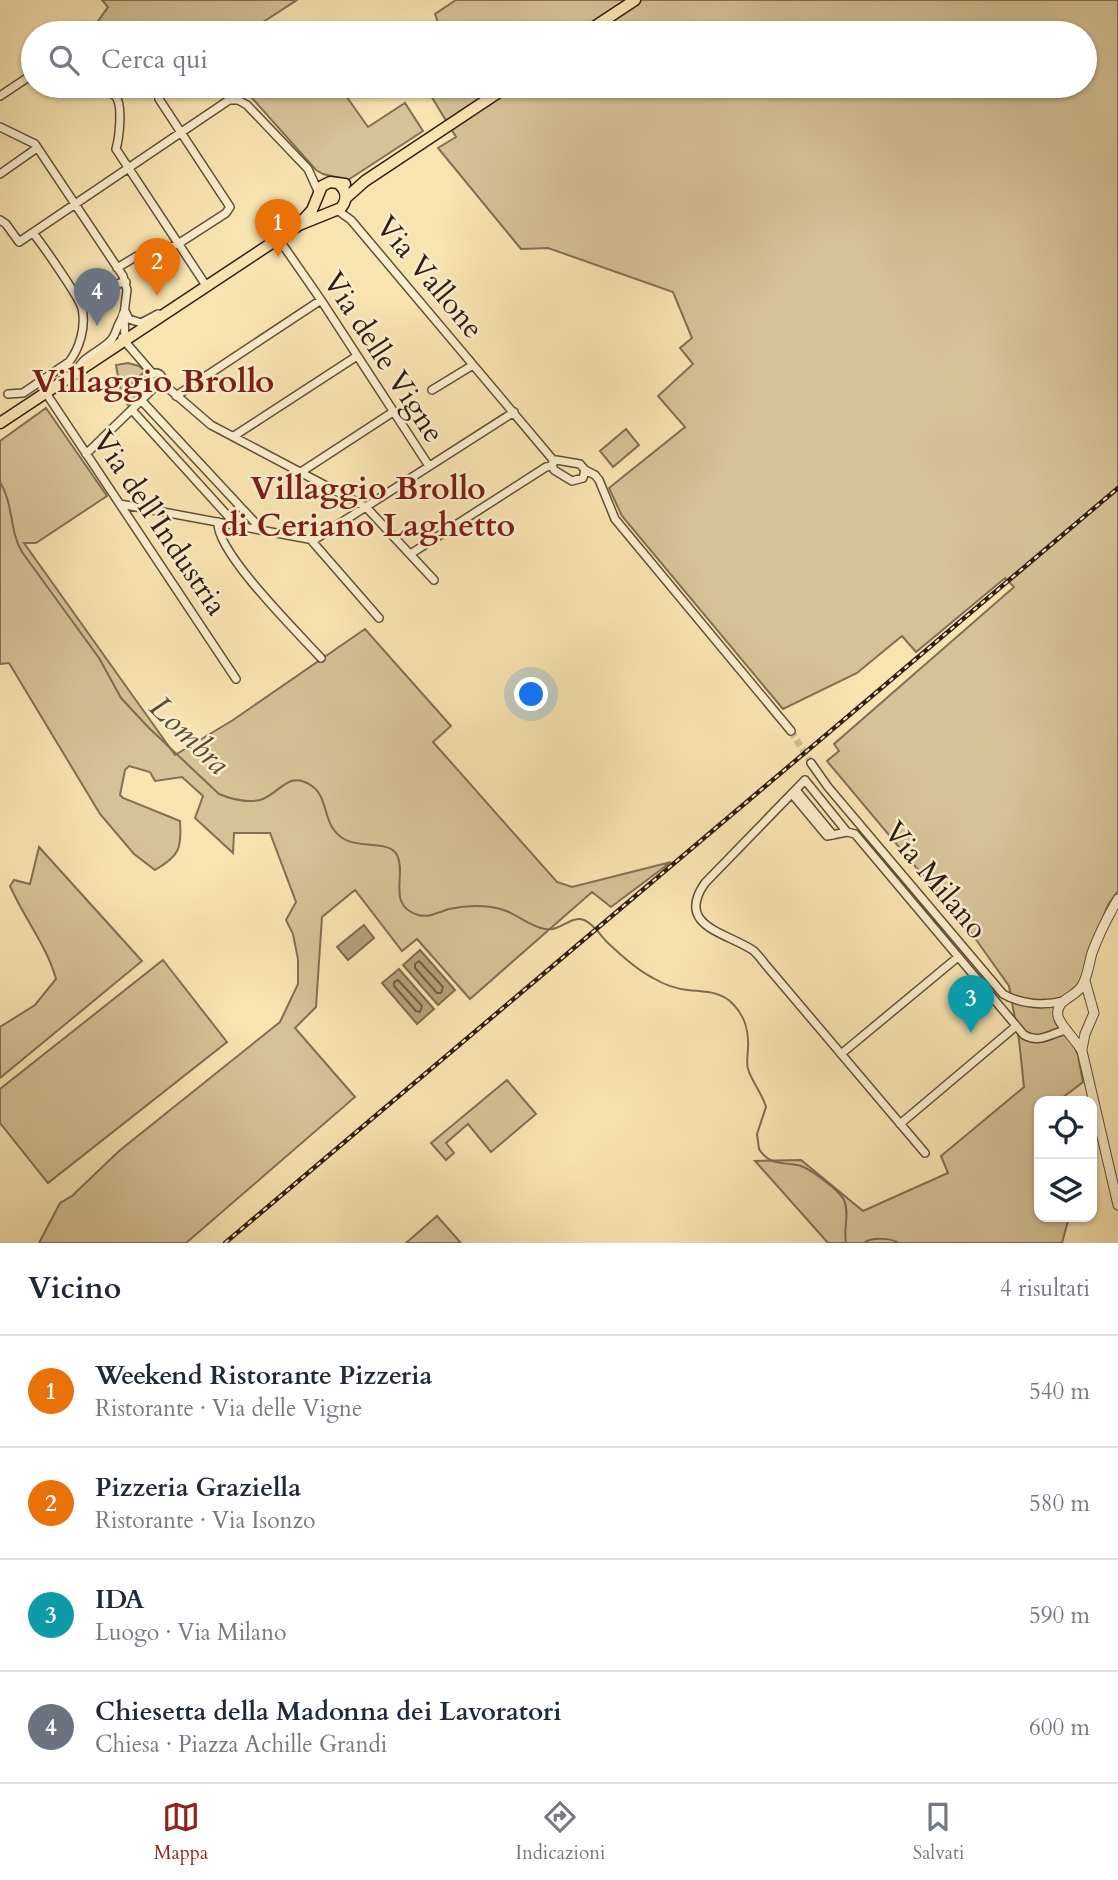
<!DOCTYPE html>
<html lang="it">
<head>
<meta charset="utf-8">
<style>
	body { margin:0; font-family:Cardo,serif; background:#f6f6f7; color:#1f2937 }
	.controls { position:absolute; right:21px; bottom:21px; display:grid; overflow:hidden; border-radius:14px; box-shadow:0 2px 5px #0004 }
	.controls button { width:63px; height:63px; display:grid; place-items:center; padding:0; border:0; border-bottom:2px solid #e0e1e3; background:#fff; color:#1f2937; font:35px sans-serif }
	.you { position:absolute; left:532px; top:695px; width:24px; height:24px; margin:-18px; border:5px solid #fff; border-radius:50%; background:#1a73e8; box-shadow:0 0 0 10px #1a73e833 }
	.badge { display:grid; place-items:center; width:46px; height:46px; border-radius:50%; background:#8f2418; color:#fff; font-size:23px; font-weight:700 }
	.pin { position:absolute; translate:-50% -58px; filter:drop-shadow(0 2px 4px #0008) }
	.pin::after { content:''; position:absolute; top:37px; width:24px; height:21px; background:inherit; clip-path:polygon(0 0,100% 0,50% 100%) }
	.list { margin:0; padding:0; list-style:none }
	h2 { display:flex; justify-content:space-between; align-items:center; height:91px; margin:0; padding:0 28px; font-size:30px }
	h2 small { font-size:23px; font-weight:400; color:#747a83 }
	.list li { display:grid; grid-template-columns:46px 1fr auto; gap:21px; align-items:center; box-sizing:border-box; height:112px; padding:0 28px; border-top:2px solid #e0e1e3 }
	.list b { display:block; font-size:26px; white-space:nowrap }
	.list p { margin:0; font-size:23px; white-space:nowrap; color:#747a83 }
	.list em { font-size:23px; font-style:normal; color:#747a83 }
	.icon { flex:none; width:38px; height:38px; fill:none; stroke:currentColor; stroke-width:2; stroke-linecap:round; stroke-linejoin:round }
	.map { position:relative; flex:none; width:1118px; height:1243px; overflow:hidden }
	.search { position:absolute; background:#fff; box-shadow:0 2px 5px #0004; left:21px; right:21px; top:21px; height:77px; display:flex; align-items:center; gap:18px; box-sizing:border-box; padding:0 24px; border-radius:38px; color:#747a83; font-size:26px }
	.sheet { height:539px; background:#fff }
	nav { display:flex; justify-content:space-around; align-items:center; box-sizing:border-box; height:98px; border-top:2px solid #e0e1e3; background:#fff; font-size:19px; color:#747a83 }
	nav a { display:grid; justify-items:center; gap:4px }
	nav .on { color:#8f2418 }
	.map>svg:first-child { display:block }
	.green { fill:#d5c296; stroke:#817053; stroke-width:2 }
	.water { fill:#b3a17a; stroke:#7d6d50; stroke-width:2 }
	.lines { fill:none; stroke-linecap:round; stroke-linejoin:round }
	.shore { stroke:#706045; stroke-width:2 }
	.stream { stroke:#7d6d50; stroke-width:2 }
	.minor-tunnel { stroke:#cfbc91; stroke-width:7; stroke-dasharray:7 3.5; stroke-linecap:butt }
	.minor-casing { stroke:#605038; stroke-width:10 }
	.tertiary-casing { stroke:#605038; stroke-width:11 }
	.primary-casing { stroke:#2d1e10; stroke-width:13 }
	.minor { stroke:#faedcc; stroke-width:7 }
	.tertiary { stroke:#faedcc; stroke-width:9 }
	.primary { stroke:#f8e4b1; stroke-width:10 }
	.rail-casing { stroke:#2d1e10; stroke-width:4.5 }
	.rail { stroke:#faedcc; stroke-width:2; stroke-dasharray:5; stroke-linecap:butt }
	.labels { text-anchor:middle; stroke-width:5; stroke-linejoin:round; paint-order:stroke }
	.street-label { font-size:30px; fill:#2d1e10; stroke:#faedcc }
	.neighbourhood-label { font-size:32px; font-weight:bold; fill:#7a1f14; stroke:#faedcc }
	.water-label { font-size:32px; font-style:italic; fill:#5c4c35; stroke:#faedcc }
	.quarter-label { font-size:33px; font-weight:bold; fill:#7a1f14; stroke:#faedcc }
</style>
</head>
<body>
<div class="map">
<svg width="1118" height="1243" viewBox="0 0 1118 1243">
	<rect width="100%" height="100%" fill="#f8e4b1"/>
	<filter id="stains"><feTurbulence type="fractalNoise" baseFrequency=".00286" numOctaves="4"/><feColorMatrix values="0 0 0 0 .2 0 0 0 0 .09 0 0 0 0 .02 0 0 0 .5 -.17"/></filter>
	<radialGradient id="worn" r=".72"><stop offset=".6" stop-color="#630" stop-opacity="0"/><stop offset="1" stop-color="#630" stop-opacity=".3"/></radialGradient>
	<!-- green -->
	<path class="green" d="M102,0H297L246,33H99L91,31L108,7Z
		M456,0H1118V891L1108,905L1091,947L1080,984L1057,1004L1078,1055L1083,1082L1058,1101H1039V1217H1069L1062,1243H828L755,1161L801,1160L863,1211L948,1173L941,1156L1024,1087L1019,1040L1009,986L972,934L827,761L839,751L834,744L1014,587L1005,578L916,652L902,636L857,673L783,709L622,516L609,488L685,427L658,396L693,364L680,348L692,338L673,292L548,248L521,249L438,148L456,137L425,86H1085V33H442L435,14Z
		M272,86H339L368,127L405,103L423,131L348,180L323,174L316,170L251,97L273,91Z
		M128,363L139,366L145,371L132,384L135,398L128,405L122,398L116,365Z
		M46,408L107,496L36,543H24L175,755L233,720L365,629L451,726L433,742L557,882L572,887L671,862L611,907L592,892L470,999L417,939L402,951L355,890L322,917L316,1007L295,1028L355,1097L186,1243H39L60,1203L72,1196L119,1151L280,1022L298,984V959L293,934L286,920L296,902L270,833H234L233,853L195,818L203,796L182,777L155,781L150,772L129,766L125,770L120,795L123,798L180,821C182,849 179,856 155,870L134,854L100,814L9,663L0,664V441Z
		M626,429L639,445L613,467L600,451Z
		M39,847L142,961L0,1078V1027L35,1005L56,979C47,946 24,918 10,886L14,880L30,884Z
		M163,960L227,1042L48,1183L0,1123V1089Z
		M507,1080L536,1114L491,1152L468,1124L446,1143L454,1153L446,1160L431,1143Z
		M437,1216L461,1243H406Z"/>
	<!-- water -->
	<path class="water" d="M364,925L374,938L348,960L337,947Z
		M420,950L455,990L438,1005L403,965Z
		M399,969L434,1009L417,1024L382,983Z"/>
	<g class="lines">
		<!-- shore -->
		<path class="shore" d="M419,961L443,987L441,993H437L415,968V964Z
			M398,980L422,1006L420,1012L416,1011L394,986V982Z"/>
		<!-- stream -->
		<path class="stream" d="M0,482C14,505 9,530 22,552L99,658L121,698L149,728L219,794C231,799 247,803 260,800C280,794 288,769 312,786C330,799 321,825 344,839C360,849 390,840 397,855C407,875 386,905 418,915C429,918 439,912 449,909C463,906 477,905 491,907C513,909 526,926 545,929C560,932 571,915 584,920C594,924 600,935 607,942C621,955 636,969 653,978C663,984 677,989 688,990C704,992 721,991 733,1004C744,1015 749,1031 748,1047C748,1055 746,1062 748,1069C752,1082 762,1093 766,1107L757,1134L759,1149C769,1165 780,1162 797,1165C807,1166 839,1190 844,1200C850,1213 843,1229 846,1243
			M864,1243C871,1237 891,1238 899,1243"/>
		<!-- minor-tunnel -->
		<path class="minor-tunnel" d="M791,731L811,763"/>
		<!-- minor casing -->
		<g class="minor-casing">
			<path id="minor" d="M83,86C92,88 110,90 116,97C123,106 119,139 116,149L207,287
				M0,96L33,74
				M0,127L35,144L123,276L127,290L124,314L125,340
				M0,174L37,148
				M337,210L351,220L554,461
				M0,220L6,224L19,242L229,100H238L247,105L308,169L318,191
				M278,238L321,300L429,466
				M117,268L137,256L141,262H145L166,248L178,244L226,213L230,207L159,99
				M82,308L120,283L126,282
				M125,311L129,319L141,323L158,314
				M122,338L153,374
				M76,373C81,357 98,353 109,342C117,336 116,325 123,317
				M150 379a6 6 0 1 1 12 0a6 6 0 1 1-12 0Z
				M161,382L211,425L366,507L434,580
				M432,390L473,365
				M46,393L236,679
				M8,394L23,393L69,362C80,348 86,326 82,308C79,297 42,244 33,233
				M176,396L321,300
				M141,400L262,530
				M141,400L140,389L150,378
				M132,410L237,526
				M234,436L357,356
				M86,454L158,384
				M556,460L580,464L585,470L583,478L572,481L554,470L552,464Z
				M585,470L595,475L599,480L615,519L791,731
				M301,472L393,412
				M120,504L314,540L514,412
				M218,522C215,551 299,634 321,658
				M311,540L379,618
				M412,553L546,467L552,466
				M811,763L828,787L1003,994C1020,1004 1043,1006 1063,1001
				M796,790L833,835
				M792,794L827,836L847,832L855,834L1024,1035C1041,1044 1050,1033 1067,1030
				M847,832L805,780L705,883C674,927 729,933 754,951C758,955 762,960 765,964L925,1153
				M841,1054L958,957
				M900,1124L1015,1027"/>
		</g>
		<!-- tertiary casing -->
		<g class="tertiary-casing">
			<path id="tertiary" d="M123,317L124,314
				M1118,899C1108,916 1099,934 1092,953C1089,963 1088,975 1083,984C1077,998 1055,998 1058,1016C1059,1024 1076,1040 1082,1051L1118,1205
				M1082,1049L1085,1034L1094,1013L1085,981"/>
		</g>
		<!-- primary casing -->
		<g class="primary-casing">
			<path id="primary" d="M585,33L635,0
				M346,198L365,181L508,86
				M303,220L312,210L322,186L330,182L345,184
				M0,423L299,225L341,208C348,199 347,191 339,184"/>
		</g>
		<!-- minor -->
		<use href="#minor" class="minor"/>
		<!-- tertiary -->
		<use href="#tertiary" class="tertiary"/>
		<!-- primary -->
		<use href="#primary" class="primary"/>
		<!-- rail casing -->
		<g class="rail-casing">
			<path id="rail" d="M225,1243L1118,488"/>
		</g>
		<!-- rail -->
		<use href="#rail" class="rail"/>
	</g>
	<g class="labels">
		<!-- street labels -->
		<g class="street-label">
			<text transform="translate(430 277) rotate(50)" y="10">Via Vallone</text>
			<text transform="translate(384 357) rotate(57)" y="10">Via delle Vigne</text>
			<text transform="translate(160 523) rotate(56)" y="10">Via dell'Industria</text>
			<text transform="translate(936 880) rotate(50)" y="10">Via Milano</text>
		</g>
		<!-- neighbourhood labels -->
		<g class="neighbourhood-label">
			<text x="368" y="499">Villaggio Brollo<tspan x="368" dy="37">di Ceriano Laghetto</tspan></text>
		</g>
		<!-- water labels -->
		<g class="water-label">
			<text transform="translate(190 735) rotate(44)" y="11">Lombra</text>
		</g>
		<!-- quarter labels -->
		<g class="quarter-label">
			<text x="153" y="392">Villaggio Brollo</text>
		</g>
	</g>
	<rect width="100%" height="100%" filter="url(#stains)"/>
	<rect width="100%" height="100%" fill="url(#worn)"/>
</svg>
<div class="controls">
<button><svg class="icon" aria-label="locate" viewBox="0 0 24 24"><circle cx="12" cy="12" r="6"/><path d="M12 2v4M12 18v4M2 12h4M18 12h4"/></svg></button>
<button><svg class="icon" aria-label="layers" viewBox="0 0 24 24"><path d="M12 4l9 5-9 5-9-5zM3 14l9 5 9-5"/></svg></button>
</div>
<div class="you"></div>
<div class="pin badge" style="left:278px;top:257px;background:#e8710a">1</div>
<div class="pin badge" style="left:157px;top:296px;background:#e8710a">2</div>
<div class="pin badge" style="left:971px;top:1033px;background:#0f9aa8">3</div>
<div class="pin badge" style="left:97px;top:326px;background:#6b7280">4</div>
<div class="search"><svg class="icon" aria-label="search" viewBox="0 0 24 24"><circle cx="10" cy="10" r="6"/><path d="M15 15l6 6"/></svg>Cerca qui</div>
</div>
<section class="sheet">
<h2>Vicino<small>4 risultati</small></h2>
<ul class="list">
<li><span class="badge" style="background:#e8710a">1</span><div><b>Weekend Ristorante Pizzeria</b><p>Ristorante · Via delle Vigne</p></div><em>540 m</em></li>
<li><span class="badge" style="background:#e8710a">2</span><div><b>Pizzeria Graziella</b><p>Ristorante · Via Isonzo</p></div><em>580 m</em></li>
<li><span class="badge" style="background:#0f9aa8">3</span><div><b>IDA</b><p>Luogo · Via Milano</p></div><em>590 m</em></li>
<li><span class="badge" style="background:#6b7280">4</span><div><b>Chiesetta della Madonna dei Lavoratori</b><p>Chiesa · Piazza Achille Grandi</p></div><em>600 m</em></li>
</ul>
</section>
<nav>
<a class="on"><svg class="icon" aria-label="map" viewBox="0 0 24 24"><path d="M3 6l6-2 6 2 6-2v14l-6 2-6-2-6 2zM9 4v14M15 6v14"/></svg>Mappa</a>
<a><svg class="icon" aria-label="directions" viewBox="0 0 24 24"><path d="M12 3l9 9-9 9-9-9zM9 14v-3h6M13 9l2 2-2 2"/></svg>Indicazioni</a>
<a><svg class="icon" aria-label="saved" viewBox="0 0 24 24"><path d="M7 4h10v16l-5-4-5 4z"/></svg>Salvati</a>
</nav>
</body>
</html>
